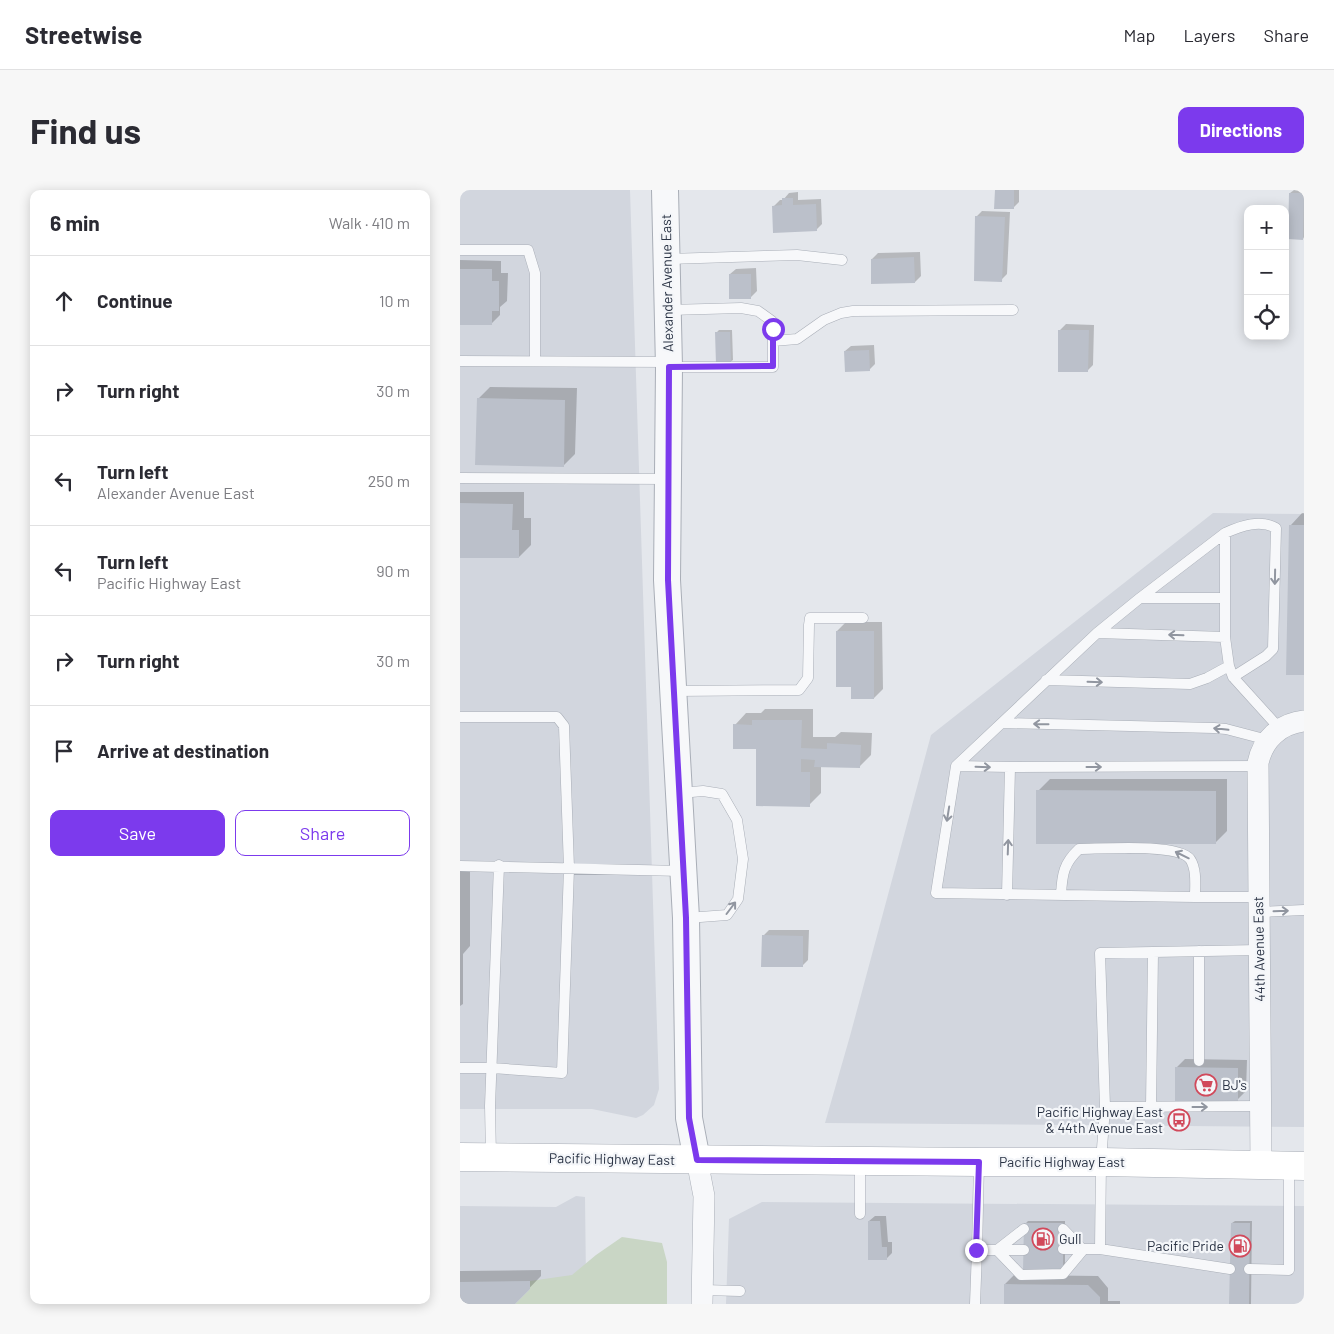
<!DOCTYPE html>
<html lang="en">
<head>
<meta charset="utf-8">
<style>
	body { margin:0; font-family:Barlow,sans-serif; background:#f7f7f7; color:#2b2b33 }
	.controls { position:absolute; right:15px; top:15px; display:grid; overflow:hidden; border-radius:10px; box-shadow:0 2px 12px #0003 }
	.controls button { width:45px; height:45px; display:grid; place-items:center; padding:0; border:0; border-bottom:1px solid #e1e1e2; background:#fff; color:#2b2b33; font:25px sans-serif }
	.stop { position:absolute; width:15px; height:15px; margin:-11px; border:4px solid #7c3aed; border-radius:50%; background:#fff }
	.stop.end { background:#7c3aed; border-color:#fff; box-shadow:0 1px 5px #0008 }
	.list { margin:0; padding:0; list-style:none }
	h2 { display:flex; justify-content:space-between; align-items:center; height:65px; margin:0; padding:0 20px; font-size:21px }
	h2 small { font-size:16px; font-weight:400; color:#7c7c81 }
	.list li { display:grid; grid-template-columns:32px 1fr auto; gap:15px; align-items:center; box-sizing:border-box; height:90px; padding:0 20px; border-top:1px solid #e1e1e2 }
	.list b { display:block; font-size:19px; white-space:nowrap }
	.list p { margin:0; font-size:16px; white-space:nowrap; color:#7c7c81 }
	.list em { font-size:16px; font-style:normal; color:#7c7c81 }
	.actions { display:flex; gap:10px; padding:15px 20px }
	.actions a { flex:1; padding:11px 0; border:1px solid #7c3aed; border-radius:10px; text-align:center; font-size:18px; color:#7c3aed }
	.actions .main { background:#7c3aed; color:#fff }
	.icon { flex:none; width:28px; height:28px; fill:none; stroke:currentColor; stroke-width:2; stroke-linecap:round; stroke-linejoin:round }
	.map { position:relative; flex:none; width:844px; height:1114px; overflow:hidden; border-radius:10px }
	header { display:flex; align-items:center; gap:30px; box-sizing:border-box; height:70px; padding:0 25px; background:#fff; border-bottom:1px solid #e1e1e2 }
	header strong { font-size:24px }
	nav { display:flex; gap:28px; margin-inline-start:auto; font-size:18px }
	.intro { display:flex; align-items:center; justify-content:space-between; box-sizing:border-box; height:120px; padding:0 30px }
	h1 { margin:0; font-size:35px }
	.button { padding:12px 22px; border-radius:10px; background:#7c3aed; color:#fff; font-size:18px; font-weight:700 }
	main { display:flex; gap:30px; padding:0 30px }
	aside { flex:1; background:#fff; border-radius:10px; box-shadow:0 2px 12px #0003 }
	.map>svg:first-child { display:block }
	.built { fill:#d2d6de }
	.green { fill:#c9d6c5 }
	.shadow { fill:#0003 }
	.building { fill:#bbc0ca }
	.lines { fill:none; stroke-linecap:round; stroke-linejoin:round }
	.service-casing { stroke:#a9aeb7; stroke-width:11 }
	.minor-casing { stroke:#a9aeb7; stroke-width:22 }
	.tertiary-casing { stroke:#a9aeb7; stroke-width:28 }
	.secondary-casing { stroke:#a9aeb7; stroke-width:29 }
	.service { stroke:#f7f8fa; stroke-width:10 }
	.minor { stroke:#f7f8fa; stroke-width:21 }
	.tertiary { stroke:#f7f8fa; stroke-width:26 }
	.secondary { stroke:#fff; stroke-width:28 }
	.oneway { stroke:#9196a0 }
	.route { stroke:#7c3aed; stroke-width:6 }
	.labels { text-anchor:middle; stroke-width:4.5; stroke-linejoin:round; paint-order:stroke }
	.street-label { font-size:14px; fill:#2b3445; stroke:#f4f6f9 }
	.poi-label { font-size:14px; fill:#2b3445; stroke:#f4f6f9; text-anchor:start }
</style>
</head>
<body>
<header>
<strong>Streetwise</strong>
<nav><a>Map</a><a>Layers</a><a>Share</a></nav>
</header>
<div class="intro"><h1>Find us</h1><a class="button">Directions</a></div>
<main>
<aside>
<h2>6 min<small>Walk · 410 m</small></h2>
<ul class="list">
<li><svg class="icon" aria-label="ahead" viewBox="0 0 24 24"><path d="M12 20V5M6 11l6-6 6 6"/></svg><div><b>Continue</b></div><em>10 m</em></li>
<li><svg class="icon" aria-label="right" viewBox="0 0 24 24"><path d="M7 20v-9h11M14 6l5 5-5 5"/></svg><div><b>Turn right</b></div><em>30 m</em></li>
<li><svg class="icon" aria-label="left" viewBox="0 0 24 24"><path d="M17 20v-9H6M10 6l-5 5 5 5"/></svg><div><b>Turn left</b><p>Alexander Avenue East</p></div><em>250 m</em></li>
<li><svg class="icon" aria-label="left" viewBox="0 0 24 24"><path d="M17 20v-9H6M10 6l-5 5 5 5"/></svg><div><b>Turn left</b><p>Pacific Highway East</p></div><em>90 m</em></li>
<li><svg class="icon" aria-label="right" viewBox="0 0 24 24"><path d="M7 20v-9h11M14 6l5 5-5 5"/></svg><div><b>Turn right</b></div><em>30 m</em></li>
<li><svg class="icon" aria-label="arrive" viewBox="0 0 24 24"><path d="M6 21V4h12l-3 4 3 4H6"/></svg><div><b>Arrive at destination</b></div></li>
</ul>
<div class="actions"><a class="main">Save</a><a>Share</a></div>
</aside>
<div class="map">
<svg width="844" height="1114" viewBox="0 0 844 1114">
	<rect width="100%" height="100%" fill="#e4e7ec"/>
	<!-- built -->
	<path class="built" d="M0,0H170L199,899L194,915L183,925L176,928L132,919H0Z
		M753,323L844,324V937L365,933L390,846L471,545Z
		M116,1006L125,1007L126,1091L70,1092V1099L55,1114H0V1016L96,1017Z
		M302,1012L844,1016V1114H266L269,1029Z"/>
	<!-- green -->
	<path class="green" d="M162,1047L202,1053L207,1072V1114H55L70,1099V1091L112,1085L136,1065Z"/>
	<!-- shadow -->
	<path class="shadow" d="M536,0H559V12L553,18Z
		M834,0H844V47L843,49L830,3Z
		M338,2V10L361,9L362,34L356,40L314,16L320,10H323L329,3Z
		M522,21L550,22L547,84L541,90L516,27Z
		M460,62L461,86L455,92L412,69L418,63Z
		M0,70L41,71V83H48L47,111L40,117V125L31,134L0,133Z
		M296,78L297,101L291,107L270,84L276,79Z
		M606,134L634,135L633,175L627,181L600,140Z
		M259,140H272L273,170L270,172L256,143Z
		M414,155L415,174L409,180L385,161L391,156Z
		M30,197L117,198L115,264L104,275L18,209Z
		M0,302H64V328H71V355L59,367L0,366Z
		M842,323H844V484L831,335Z
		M386,432H422L423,499L414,508L392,495L377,441Z
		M305,519H353V547H375L381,542L412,543L411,565L399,577L361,576V603L349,615L275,535L286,523H301Z
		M590,589H767V641L755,653L578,601Z
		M0,680H10V756L3,764V814L0,816Z
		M309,740H349L348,770L342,776L303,746Z
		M725,869L787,870L786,901L777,910L716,878Z
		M415,1026H426L428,1052H432V1063L426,1069L409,1031Z
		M568,1031H605V1077L602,1080L565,1034Z
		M775,1031H792L791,1114H771L772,1033Z
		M81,1080V1086L54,1114H0V1081Z
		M554,1085L638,1086L648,1098V1111H660V1114H545V1094Z"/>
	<!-- building -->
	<path class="building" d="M535,0H554V19H534Z
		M829,3H844L843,50L828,49Z
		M322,8H333V15L356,14L357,41L313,43L312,16L322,15Z
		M515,26L545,27L542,92L514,91Z
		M454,67L455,93L411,94V69Z
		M0,79H32V91H39V121H32V135H0Z
		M269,84H291V109H269Z
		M598,140H629L628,182H598Z
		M255,142H270L271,173L256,174Z
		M409,160L410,181L385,182L384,161Z
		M17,208L105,210L104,277L15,275Z
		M0,313L53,314L52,340H59V368H0Z
		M829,335H844V485H826Z
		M376,441H414V509H391V497H376Z
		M292,530H342L341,558L367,559V553L401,555L400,578L354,577L355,570L341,569V582H350V617L296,616V559H273V534L292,535Z
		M576,600L756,601V654H576Z
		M302,745L343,746V777H301Z
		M715,877L778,878V911H715Z
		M408,1031H420L422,1057H427V1070H408Z
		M564,1033H603V1081H563Z
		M771,1033H790L789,1114H769Z
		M70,1091V1099L55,1114H0V1092Z
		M544,1094L628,1095L640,1107V1114H544Z"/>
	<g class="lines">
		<!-- service casing -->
		<g class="service-casing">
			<path id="service" d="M0,60H68L75,83V171
				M208,69L337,65L382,70
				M209,120L281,118L298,121L312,131L313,139V177H210
				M313,151L337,149L364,130L381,123L393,121L553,120
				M0,171L208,172
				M0,288L207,289
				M765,343V447L769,476L773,487L820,539
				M680,408H765
				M637,443L765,447
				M773,487L806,466L813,459L816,338C800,329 781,336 765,343L680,408L637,443L496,576L476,703L735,707H799
				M586,490L730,494L747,488L769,476
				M214,501L339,500L348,488L349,435L350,428H403
				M0,527H97L104,536L109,678L102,883L32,878H0
				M542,533L754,538L766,539L808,550
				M496,576L550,577
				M220,603L243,601L262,604L277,630L283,669L278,709L267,725L227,728
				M0,676L222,681
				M547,705L550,577L798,576
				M601,705C602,684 604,673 619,659C641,659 718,653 730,669C737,679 735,696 735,707
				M799,722L844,720
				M739,871V761
				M645,917L801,916
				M691,917L693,762
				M31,967L30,916L39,675
				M400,972V1024
				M519,973L517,1060H564
				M564,1039L537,1060L561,1085L603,1084L623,1060L603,1039
				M603,1059H640L770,1079
				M640,1059L641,972L645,917L640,763L799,760
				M789,1079L829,1080V978
				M243,1100L280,1101
				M515,1114L517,1060"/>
		</g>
		<!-- minor casing -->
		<g class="minor-casing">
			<path id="minor" d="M237,970L244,1006L242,1114
				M801,976L798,573C803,549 820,534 844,531"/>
		</g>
		<!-- tertiary casing -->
		<g class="tertiary-casing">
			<path id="tertiary" d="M205,0L209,177L207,390L226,728L229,928L237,970"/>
		</g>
		<!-- secondary casing -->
		<g class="secondary-casing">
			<path id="secondary" d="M0,967L519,972H641L844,976"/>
		</g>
		<!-- service -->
		<use href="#service" class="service"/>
		<!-- minor -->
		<use href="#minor" class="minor"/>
		<!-- tertiary -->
		<use href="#tertiary" class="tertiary"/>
		<!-- secondary -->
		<use href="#secondary" class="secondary"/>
	</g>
	<!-- one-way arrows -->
	<defs><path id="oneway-shaft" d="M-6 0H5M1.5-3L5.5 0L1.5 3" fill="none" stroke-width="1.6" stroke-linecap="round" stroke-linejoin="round" transform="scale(1.25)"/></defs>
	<g class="oneway">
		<use href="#oneway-shaft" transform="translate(815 387) rotate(91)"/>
		<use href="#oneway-shaft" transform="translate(716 445) rotate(-178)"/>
		<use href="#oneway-shaft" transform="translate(635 492) rotate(2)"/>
		<use href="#oneway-shaft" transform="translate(581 534) rotate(-179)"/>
		<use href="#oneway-shaft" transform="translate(761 539) rotate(-174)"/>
		<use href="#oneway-shaft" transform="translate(523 577) rotate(2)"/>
		<use href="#oneway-shaft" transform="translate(634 577)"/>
		<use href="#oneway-shaft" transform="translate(488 624) rotate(99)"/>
		<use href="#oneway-shaft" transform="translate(548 657) rotate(-88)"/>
		<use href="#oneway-shaft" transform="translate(722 665) rotate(-154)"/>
		<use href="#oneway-shaft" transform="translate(271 718) rotate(-53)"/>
		<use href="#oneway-shaft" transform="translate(821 721) rotate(-2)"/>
		<use href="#oneway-shaft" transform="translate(740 917)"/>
	</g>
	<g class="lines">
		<!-- route -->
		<path class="route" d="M313,139V176L209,177L208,390L226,728L229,928L237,970L519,972L516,1060"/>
	</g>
	<!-- icons -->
	<defs>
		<g id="supermarket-ring" transform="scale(1.125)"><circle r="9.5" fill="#f4f6f9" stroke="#d1495b" stroke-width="1.5"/><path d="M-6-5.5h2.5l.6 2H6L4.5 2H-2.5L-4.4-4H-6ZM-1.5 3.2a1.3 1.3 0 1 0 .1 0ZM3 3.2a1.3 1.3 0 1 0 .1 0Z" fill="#d1495b"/></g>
		<g id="bus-ring" transform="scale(1.125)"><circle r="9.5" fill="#f4f6f9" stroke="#d1495b" stroke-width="1.5"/><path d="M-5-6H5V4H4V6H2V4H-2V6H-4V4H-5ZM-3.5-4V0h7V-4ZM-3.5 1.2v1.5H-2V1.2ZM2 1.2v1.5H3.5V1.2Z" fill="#d1495b"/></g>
		<g id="fuel-ring" transform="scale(1.125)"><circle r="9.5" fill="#f4f6f9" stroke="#d1495b" stroke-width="1.5"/><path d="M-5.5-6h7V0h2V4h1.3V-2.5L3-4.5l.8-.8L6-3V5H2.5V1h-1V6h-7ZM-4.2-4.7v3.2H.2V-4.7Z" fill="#d1495b"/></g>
	</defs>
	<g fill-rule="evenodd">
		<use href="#supermarket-ring" x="746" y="895"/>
		<use href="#bus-ring" x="719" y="930"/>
		<use href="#fuel-ring" x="583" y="1049"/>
		<use href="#fuel-ring" x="780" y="1056"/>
	</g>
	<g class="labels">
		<!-- street labels -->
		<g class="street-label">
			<text transform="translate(207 93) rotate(-91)" y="5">Alexander Avenue East</text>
			<text transform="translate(799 759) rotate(-91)" y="5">44th Avenue East</text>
			<text transform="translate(152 969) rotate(1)" y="5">Pacific Highway East</text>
			<text x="602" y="977">Pacific Highway East</text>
		</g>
		<!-- poi labels -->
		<g class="poi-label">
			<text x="762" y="900">BJ's</text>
			<text x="703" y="927" text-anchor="end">Pacific Highway East<tspan x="703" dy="16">&amp; 44th Avenue East</tspan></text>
			<text x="599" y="1054">Gull</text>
			<text x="764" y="1061" text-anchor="end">Pacific Pride</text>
		</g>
	</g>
</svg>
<div class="controls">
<button>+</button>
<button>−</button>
<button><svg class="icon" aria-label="locate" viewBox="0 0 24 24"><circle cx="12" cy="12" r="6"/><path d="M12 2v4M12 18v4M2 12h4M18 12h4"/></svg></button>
</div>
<div class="stop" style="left:313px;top:139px"></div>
<div class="stop end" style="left:516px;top:1060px"></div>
</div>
</main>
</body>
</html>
